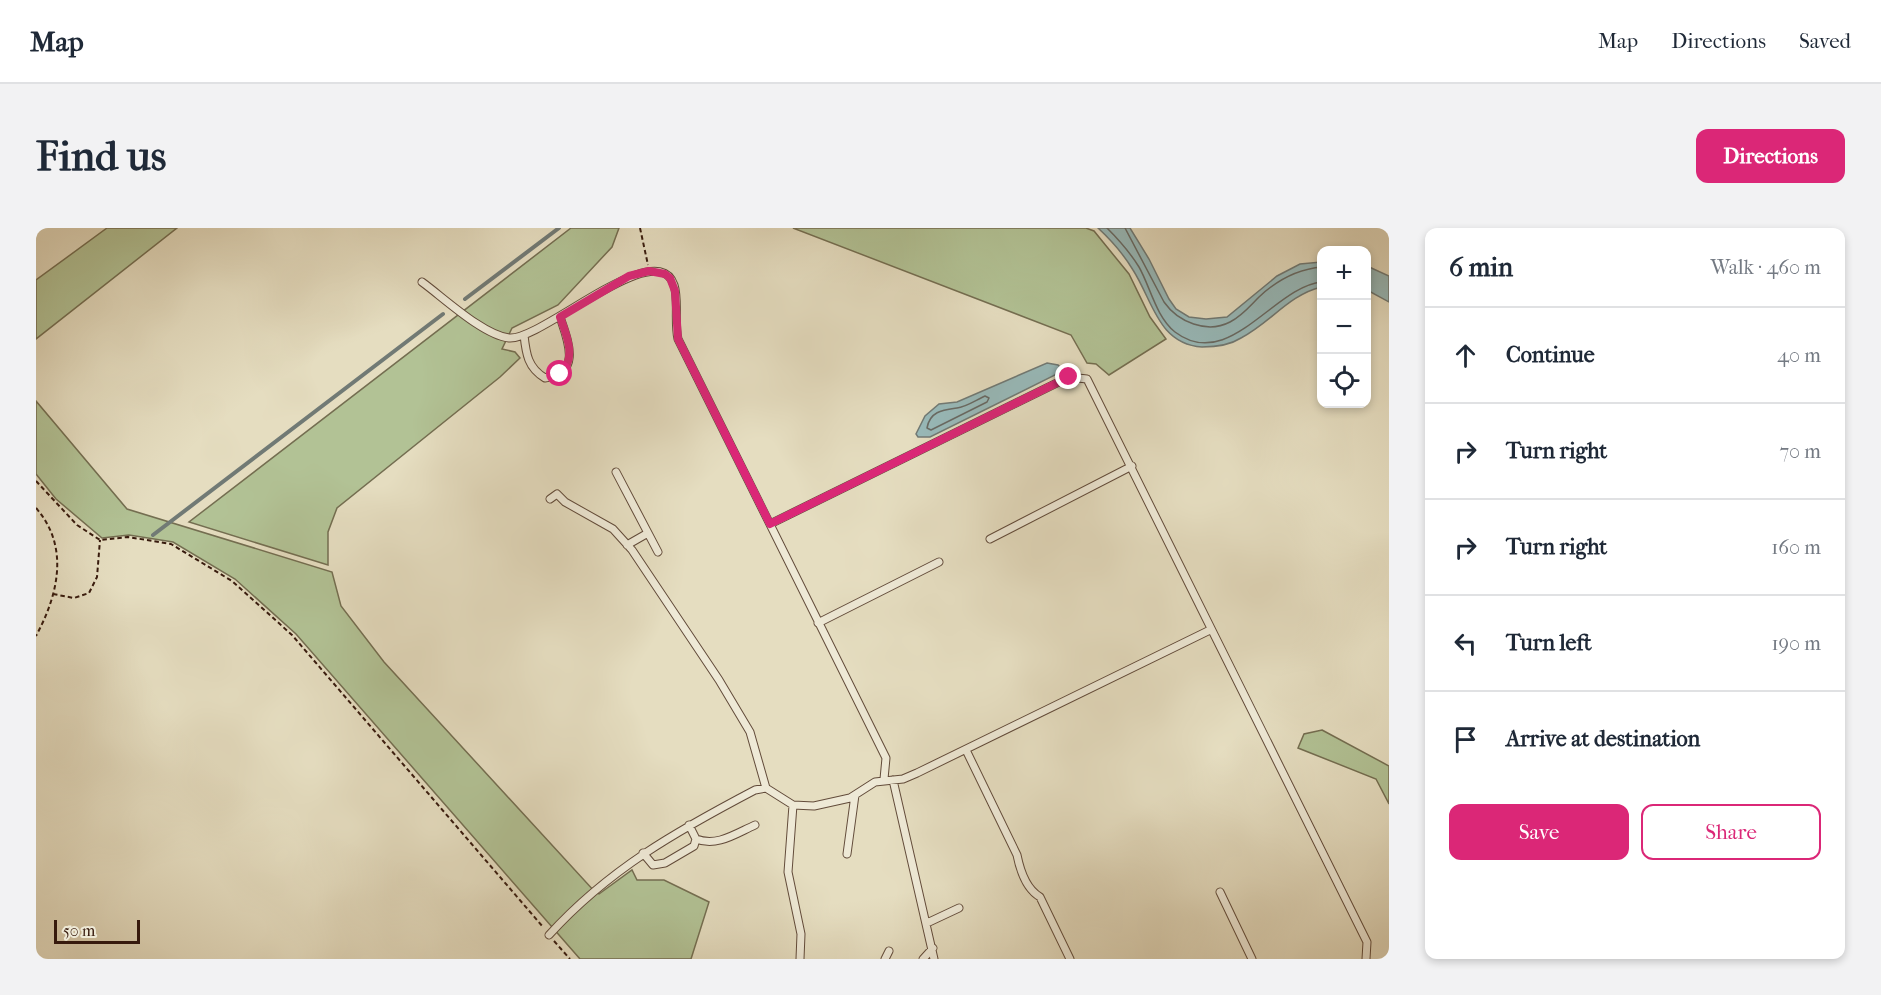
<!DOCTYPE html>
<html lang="en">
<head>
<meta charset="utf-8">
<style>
	body { margin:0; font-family:"IM FELL French Canon",serif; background:#f2f2f3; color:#1f2937 }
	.controls { position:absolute; right:18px; top:18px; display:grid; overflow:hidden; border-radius:12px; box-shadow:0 3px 9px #0003 }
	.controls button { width:54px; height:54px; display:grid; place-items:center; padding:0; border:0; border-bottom:2px solid #e0e1e3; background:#fff; color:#1f2937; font:30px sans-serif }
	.scale { position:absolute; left:18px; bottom:15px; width:86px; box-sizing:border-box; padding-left:6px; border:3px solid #371a0d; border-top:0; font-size:16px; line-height:21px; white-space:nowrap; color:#371a0d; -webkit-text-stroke:4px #eee9d6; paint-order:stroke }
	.stop { position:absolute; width:18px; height:18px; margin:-14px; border:4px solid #db2777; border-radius:50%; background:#fff }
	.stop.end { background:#db2777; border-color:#fff; box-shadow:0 2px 6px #0008 }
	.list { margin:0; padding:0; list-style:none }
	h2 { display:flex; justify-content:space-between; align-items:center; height:78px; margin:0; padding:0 24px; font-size:26px }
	h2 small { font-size:20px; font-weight:400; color:#747a83 }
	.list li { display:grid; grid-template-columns:39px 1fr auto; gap:18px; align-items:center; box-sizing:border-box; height:96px; padding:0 24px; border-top:2px solid #e0e1e3 }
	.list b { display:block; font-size:22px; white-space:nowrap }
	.list em { font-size:20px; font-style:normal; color:#747a83 }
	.actions { display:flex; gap:12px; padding:18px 24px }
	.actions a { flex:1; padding:14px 0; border:2px solid #db2777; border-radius:12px; text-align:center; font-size:21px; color:#db2777 }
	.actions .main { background:#db2777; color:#fff }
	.icon { flex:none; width:33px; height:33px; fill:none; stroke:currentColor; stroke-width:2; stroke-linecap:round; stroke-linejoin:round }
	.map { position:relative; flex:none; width:1353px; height:731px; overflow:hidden; border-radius:12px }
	header { display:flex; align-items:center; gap:36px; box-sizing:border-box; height:84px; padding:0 30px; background:#fff; border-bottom:2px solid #e0e1e3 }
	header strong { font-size:28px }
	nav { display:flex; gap:33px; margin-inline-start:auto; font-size:21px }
	.intro { display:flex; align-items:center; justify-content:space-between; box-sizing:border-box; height:144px; padding:0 36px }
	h1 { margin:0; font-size:42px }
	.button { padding:15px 27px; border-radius:12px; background:#db2777; color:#fff; font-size:21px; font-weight:700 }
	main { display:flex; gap:36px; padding:0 36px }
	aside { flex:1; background:#fff; border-radius:12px; box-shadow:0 3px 9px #0003 }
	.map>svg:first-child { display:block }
	.green { fill:#b2c295; stroke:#746e51; stroke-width:1.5 }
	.water { fill:#98baba; stroke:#717a75; stroke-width:1.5 }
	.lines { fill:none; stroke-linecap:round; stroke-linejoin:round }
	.shore { stroke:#686a64; stroke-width:1.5 }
	.stream { stroke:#717a75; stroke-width:4 }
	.lane-casing { stroke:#624b3a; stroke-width:9 }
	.path { stroke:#371a0d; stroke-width:2; stroke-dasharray:4.5 3; stroke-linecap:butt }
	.lane { stroke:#eee9d6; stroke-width:7 }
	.route { stroke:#db2777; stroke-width:8 }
</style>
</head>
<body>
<header>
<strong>Map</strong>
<nav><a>Map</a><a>Directions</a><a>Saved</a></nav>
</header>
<div class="intro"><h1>Find us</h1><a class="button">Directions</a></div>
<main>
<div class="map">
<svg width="1353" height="731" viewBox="0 0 1353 731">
	<rect width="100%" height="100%" fill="#e5ddc0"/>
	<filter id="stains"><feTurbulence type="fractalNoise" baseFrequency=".00333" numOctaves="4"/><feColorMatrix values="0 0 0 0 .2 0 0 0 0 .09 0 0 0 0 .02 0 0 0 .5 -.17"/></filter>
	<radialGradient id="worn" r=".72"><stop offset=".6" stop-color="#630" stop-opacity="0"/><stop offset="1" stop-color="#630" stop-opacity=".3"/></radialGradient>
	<!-- green -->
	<path class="green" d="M71,0H141L0,111V52Z
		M535,0H583L576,19L522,77L476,100L466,121L479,124L484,130L464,149L301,280L292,304V337L153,294Z
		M757,0H1050L1058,3L1093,46L1114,89L1130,111L1073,147L1060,136L1051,135L1035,107Z
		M0,173L91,281L296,344L305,378L348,434L559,664L563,666L596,642L601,652H628L673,674L655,731H544L260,406L199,351L137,314L93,307L66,310L20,271L0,246Z
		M1286,502L1353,538V576L1340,551L1262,520L1268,506Z"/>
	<!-- water -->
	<path class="water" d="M1062,0H1094L1113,31L1133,71L1140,81L1153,89L1170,91L1191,89L1241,48L1264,36L1285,34V59C1253,67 1234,95 1205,110C1194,117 1179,119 1166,119C1122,116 1117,73 1097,42C1088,27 1075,12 1062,0Z
		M1331,38L1353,48V74L1331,62Z
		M1011,135L1022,137L1024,139L1019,147L894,209H882L880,206L889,188L903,176L921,174Z"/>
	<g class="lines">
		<!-- shore -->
		<path class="shore" d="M1071,0C1082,11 1095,26 1103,39C1114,58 1120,89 1139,104C1193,145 1238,58 1286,54
			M1089,0L1128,74C1142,94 1171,106 1194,94C1206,88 1214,78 1223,69C1240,53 1262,41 1286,39
			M949,168L953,170L951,174L895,202L891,200C894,183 907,182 921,180C930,179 940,172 949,168Z"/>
		<!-- stream -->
		<path class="stream" d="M429,71L523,0
			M117,307L407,86"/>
		<!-- lane casing -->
		<g class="lane-casing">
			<path id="lane" d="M386,54C408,70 447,107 473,110C506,113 621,6 638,57C643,72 638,94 642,111L850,530L848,551
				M488,107C490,126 492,140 509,150C546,145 532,113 524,89
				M580,244L622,324
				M514,271L521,266L529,274L577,301L596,322L683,452L714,504L730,560
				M734,296L1033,149L1051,151L1331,714L1330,731
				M954,311L1096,238
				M591,317L612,305
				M782,395L903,334
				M930,522L981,627C984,642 990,661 1004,669L1034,731
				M857,552L898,731
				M757,577L752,644L765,706L764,731
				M660,611C681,619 699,606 719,597
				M607,625L617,637L629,635L658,618L660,611L653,597
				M811,626L819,567
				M1184,664L1216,731
				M891,695L923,680
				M513,707C573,641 641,603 719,562L730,560L757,577L778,578L814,570L839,554L867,551L881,545L1174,402
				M849,731L853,723
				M887,731L897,720"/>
		</g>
		<!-- path -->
		<path class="path" d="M604,0L612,37
			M0,253L41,297L64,312L92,309L135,316L196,353L256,407L507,699
			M0,280C34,319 22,367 0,408
			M17,366L38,370L53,365L61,349L64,312
			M518,713L534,731"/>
		<!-- lane -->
		<use href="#lane" class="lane"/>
	</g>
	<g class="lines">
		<!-- route -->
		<path class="route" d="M524,146C541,131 531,108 524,89L593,48L613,43L629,46L634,50L639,63L642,111L734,296L1033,149"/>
	</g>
	<rect width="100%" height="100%" filter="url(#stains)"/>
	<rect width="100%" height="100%" fill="url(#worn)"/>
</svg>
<div class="controls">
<button>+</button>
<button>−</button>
<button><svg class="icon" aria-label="locate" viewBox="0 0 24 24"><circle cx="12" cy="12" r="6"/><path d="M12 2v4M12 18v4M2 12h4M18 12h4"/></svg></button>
</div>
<div class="scale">50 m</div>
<div class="stop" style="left:524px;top:146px"></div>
<div class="stop end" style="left:1033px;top:149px"></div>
</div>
<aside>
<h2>6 min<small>Walk · 460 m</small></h2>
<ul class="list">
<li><svg class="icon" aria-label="ahead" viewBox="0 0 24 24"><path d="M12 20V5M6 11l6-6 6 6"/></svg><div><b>Continue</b></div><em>40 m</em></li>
<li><svg class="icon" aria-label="right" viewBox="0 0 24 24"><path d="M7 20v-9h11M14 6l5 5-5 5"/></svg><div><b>Turn right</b></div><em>70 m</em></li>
<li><svg class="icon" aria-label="right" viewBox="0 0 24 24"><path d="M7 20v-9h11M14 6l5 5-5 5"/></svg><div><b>Turn right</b></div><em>160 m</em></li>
<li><svg class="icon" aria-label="left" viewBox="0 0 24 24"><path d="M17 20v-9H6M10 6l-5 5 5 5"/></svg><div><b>Turn left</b></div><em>190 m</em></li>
<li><svg class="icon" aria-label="arrive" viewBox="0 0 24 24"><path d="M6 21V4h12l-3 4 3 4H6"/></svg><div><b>Arrive at destination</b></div></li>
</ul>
<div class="actions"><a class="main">Save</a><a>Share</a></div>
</aside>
</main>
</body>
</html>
